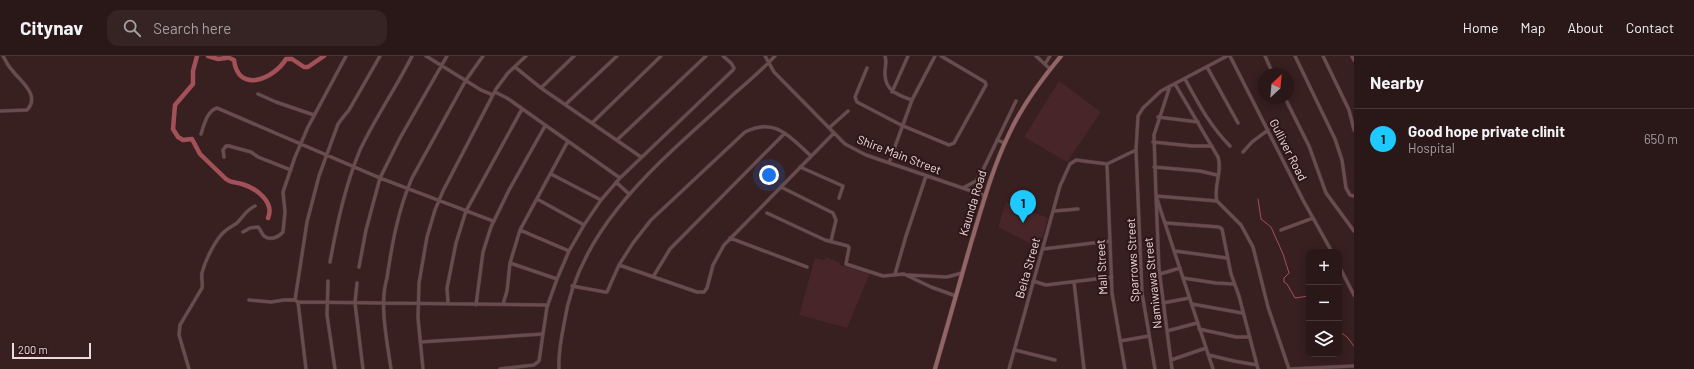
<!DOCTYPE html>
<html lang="en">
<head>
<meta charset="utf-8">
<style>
	body { margin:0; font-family:Barlow,sans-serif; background:#362425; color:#f1f3f6 }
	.controls { position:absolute; right:12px; bottom:12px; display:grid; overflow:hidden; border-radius:8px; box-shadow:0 2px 10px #0003 }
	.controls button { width:36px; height:36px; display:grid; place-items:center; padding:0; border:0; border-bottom:1px solid #463637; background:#2a1718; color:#f1f3f6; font:20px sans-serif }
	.compass { position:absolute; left:1258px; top:12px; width:36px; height:36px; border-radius:50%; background:#2a1718; box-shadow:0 2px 10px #0003; rotate:26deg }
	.scale { position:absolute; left:12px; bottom:10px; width:79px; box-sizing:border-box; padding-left:4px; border:2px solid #eddadb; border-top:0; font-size:11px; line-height:14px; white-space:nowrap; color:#eddadb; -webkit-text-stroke:3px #2e1517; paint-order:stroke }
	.you { position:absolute; left:769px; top:119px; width:14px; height:14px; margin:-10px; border:3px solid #fff; border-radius:50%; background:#1a73e8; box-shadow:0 0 0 6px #1a73e833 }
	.badge { display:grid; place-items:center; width:26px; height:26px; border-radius:50%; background:#1ec9fd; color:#111; font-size:13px; font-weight:700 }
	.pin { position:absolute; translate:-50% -33px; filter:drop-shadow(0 1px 2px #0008) }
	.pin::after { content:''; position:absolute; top:21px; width:14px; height:12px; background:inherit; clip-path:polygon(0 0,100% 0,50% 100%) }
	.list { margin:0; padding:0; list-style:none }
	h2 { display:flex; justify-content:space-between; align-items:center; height:52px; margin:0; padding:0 16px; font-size:17px }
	h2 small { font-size:13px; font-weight:400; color:#a59fa2 }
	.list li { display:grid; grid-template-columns:26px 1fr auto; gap:12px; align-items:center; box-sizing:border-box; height:60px; padding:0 16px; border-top:1px solid #463637 }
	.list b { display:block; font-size:15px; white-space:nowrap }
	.list p { margin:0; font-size:13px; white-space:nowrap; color:#a59fa2 }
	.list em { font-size:13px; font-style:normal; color:#a59fa2 }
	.icon { flex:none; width:22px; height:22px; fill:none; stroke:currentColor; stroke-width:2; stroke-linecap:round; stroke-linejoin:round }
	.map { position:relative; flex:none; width:1354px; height:313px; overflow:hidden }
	header { display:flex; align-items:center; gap:24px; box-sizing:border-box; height:56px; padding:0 20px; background:#2a1718; border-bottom:1px solid #463637 }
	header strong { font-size:19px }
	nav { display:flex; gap:22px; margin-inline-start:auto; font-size:14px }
	.search { width:280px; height:36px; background:#362425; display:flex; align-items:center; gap:10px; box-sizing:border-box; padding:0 14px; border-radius:12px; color:#a59fa2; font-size:15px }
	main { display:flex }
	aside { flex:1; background:#2a1718 }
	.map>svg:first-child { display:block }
	.built { fill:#472528 }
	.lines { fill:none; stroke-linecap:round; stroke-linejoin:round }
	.stream { stroke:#a35158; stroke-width:1 }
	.river { stroke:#a35158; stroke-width:4.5 }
	.minor-casing { stroke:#503a3c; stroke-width:4 }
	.secondary-casing { stroke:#503a3c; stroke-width:5 }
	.minor { stroke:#694c4d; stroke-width:3 }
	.secondary { stroke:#946567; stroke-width:4 }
	.labels { text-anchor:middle; stroke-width:4; stroke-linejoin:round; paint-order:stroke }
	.street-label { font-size:12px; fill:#eddadb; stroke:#2e1517 }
</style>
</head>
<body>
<header>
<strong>Citynav</strong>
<div class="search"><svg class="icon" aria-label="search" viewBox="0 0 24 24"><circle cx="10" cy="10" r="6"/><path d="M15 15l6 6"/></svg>Search here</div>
<nav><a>Home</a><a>Map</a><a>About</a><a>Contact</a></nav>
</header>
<main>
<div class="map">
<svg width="1354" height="313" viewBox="0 0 1354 313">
	<rect width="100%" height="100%" fill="#381f20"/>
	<!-- built -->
	<path class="built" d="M1059,25L1101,56L1067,106L1024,81Z
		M1006,146L1048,162L1039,192L998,171Z
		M826,201L840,207V209L870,217L847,272L799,259L815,202L824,204Z"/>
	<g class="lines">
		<!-- stream -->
		<path class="stream" d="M1258,143L1261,163L1271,171L1283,198L1289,217L1284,222V226L1287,228L1295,242L1309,240
			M1339,275L1347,281L1354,290"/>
		<!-- river -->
		<path class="river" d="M197,0L193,15V28L175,49L173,73L178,81L183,84L192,83L200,98L226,123C231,127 236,126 242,128C256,132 275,146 268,162
			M208,0L218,3L226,2L228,0
			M227,1L234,4C238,38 274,23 286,3H292L304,11H308L324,0"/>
		<!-- minor casing -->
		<g class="minor-casing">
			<path id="minor" d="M380,0L349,54L344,60L338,68L319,120L307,166L295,244L298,246L548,249
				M426,0L481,34L493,39
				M765,0L774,16L845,88L866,99L986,140
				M885,0C887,6 885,10 885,16C884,34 897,39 912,44
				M1036,0L1050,13
				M1230,0L1303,144L1332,196
				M1265,0L1273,18
				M1295,0L1335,83L1342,104L1346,132L1350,139L1354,140
				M1323,0L1349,54L1354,74
				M1352,0L1354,4
				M1045,8L1050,0
				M515,11L541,32L641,101
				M1207,11L1238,67
				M867,12L855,41L857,46L901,69L949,89L954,87L986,29L985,26L941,0
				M1185,23C1198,47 1210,70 1230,90
				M1175,28L1218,101C1223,115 1213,130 1217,145L1241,169L1253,191L1268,251L1289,313
				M1170,30L1154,79L1156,140L1213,313
				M541,32L574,0
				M495,36L507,42L620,122
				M892,36L908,0
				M258,38L276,46L314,59
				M1285,42L1309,90L1326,137L1354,175
				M566,48L617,0
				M0,55L27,54C41,39 20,25 12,14C8,10 6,5 3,0
				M1158,61L1198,66
				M592,67L661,0
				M829,72L848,55
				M201,78C204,69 207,55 217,52L380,122L493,165
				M617,84L706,0
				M997,84L1005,87
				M1153,86L1192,90H1212
				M1243,96L1252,86L1268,74
				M224,101L223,94L226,90H229L251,96L258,101L291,114
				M889,107L912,44L935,0
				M1107,108L1112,237L1125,313
				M1107,108L1136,94
				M800,111L843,130L839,142
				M1154,111L1200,115L1217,119
				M551,118L601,144
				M616,126L629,138
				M781,131L833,157L836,164L831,185
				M963,132L976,125L981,118L1016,45
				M537,143L584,169
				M1054,155L1078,153
				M767,157L825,184L848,190L849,192L846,208L883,220L904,218L931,231L956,240
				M1166,167L1219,171L1222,173L1231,218L1239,240L1258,313
				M520,174L569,195
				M1281,174L1313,162
				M243,176L250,172L258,171C261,174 261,177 264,180C270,185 279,181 283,176L285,156L283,136L295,101L308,71L346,0
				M730,182L807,211
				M1043,193L1110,185
				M1175,195L1227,202
				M330,206C337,168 345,130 360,94C375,62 396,32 412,0
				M510,207L557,223
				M619,209L697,236H704L707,232L713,209L724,189L834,77
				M1339,210L1354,239
				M359,211L366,174L380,122L400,82L447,0
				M895,218L906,180L926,120
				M1160,218L1180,212
				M908,219L947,221L962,217
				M653,221L670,193L785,77
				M1183,222L1216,227L1234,228
				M328,225L327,259L335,313
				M1033,225L1046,229L1112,221
				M1074,226L1084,313
				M357,227L355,247L363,313
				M572,230L605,236H607L619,209L633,187L651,164L745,76C775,61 789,80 810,99
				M249,244L271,246L284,244H295
				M298,246L306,313
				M448,247L447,232L456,187L466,155L522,53
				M1163,247L1189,242
				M503,248L507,235L510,207L520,174L568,85
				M1192,248L1242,257
				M476,249L483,196L491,171L509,134L545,70
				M1199,273L1236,281H1250
				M1167,275L1197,267
				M1120,285L1149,280
				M420,286L543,278
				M1015,294L1055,304
				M1209,299L1234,305L1257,309
				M1171,304L1206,292
				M189,313L179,279L180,269L202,232C203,227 201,222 202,217C205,205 215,184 224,176C228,172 233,170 237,167C243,161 246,154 255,150
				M391,313C387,285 379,248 387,222C392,188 398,154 412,122L466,24L483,0
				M423,313L418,262L419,227L427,181L435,154L443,135L496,33L508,17L526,0
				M500,313L534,309L539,305L547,251L557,223L569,195L584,169L601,144L620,122L733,14L734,12L731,7L723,0
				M559,313C558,298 561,283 564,268C579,167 665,102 735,37C749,25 763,13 775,0
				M1009,313L1060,130L1070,108L1076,104L1107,108
				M1155,313L1142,237L1136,94L1138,60L1143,52L1161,35L1227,0
				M1172,313L1159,213L1156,140L1217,145
				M1290,313L1354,310"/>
		</g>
		<!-- secondary casing -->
		<g class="secondary-casing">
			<path id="secondary" d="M935,313C947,271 959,229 971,187C982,151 992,113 1009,78C1022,50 1041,24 1061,0"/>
		</g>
		<!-- minor -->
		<use href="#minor" class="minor"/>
		<!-- secondary -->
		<use href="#secondary" class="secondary"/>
	</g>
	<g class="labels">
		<!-- street labels -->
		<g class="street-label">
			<text transform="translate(1288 94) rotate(63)" y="4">Gulliver Road</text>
			<text transform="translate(899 99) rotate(21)" y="4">Shire Main Street</text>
			<text transform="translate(973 147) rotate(-73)" y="4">Kaunda Road</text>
			<text transform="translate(1133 204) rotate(-93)" y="4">Sparrows Street</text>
			<text transform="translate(1102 211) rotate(-93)" y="4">Mall Street</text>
			<text transform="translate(1028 212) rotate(-74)" y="4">Beita Street</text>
			<text transform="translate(1153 227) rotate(-96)" y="4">Namiwawa Street</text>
		</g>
	</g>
</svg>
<div class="controls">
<button>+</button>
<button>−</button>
<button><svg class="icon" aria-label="layers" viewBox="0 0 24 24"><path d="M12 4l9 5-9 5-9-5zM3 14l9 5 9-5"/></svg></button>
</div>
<svg class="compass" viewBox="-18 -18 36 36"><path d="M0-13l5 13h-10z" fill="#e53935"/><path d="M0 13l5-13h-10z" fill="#a59fa2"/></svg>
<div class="scale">200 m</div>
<div class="you"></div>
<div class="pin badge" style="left:1023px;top:167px">1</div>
</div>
<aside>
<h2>Nearby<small></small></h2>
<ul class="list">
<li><span class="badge">1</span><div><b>Good hope private clinit</b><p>Hospital</p></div><em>650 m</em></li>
</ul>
</aside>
</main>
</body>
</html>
